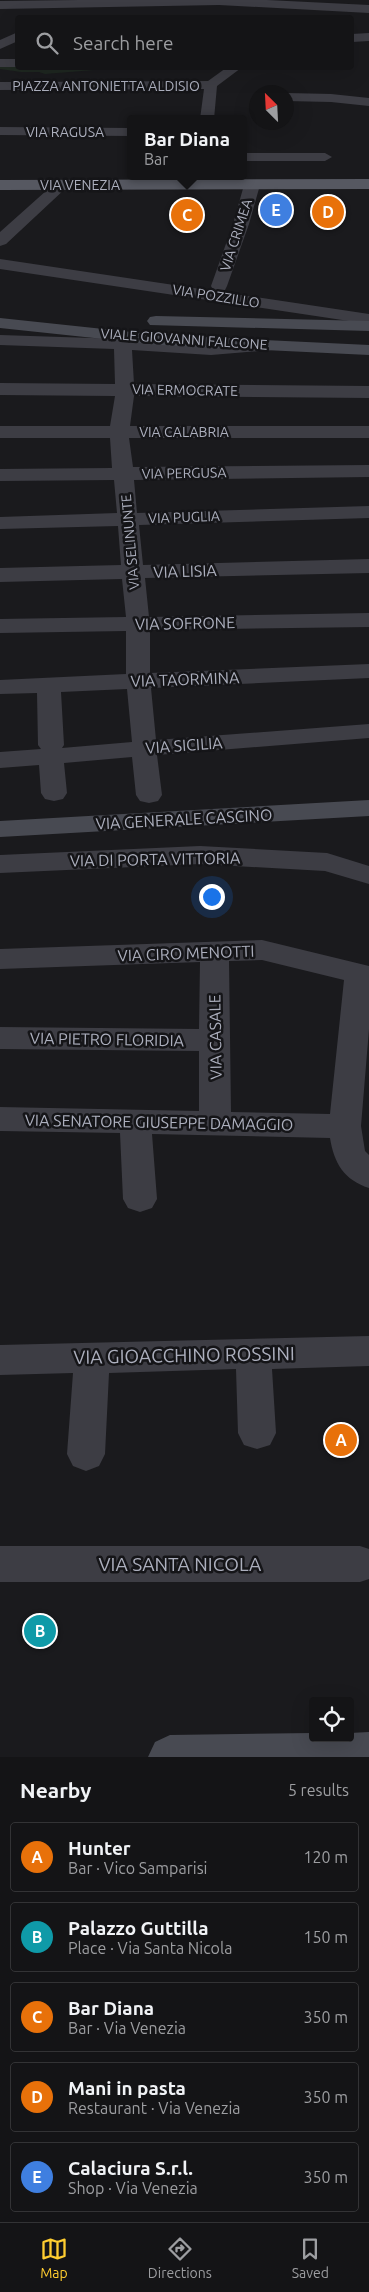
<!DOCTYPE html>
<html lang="en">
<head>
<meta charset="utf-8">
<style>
	body { margin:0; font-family:Ubuntu,sans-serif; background:#1d1d1f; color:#f1f3f6 }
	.controls { position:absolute; right:15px; bottom:15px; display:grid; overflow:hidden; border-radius:5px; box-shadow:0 5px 20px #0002 }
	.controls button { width:45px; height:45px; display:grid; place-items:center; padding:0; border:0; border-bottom:1px solid #333335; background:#141416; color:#f1f3f6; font:25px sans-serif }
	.compass { position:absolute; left:249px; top:85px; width:45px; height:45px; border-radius:50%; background:#141416; box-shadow:0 5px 20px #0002; rotate:336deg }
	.you { position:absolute; left:211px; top:896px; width:18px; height:18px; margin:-12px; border:4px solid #fff; border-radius:50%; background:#1a73e8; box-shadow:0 0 0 8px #1a73e833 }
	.badge { display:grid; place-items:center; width:32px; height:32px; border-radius:50%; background:#ffcd30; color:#fff; font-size:16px; font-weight:700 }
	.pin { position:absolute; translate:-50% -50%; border:2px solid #fff; box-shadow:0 1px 5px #0006 }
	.popup { position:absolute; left:127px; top:115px; width:120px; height:65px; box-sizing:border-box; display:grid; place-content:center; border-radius:5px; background:#141416; filter:drop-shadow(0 1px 4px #0005); font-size:16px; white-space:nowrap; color:#9d9ea1 }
	.popup b { font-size:19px; color:#f1f3f6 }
	.popup::after { content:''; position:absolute; left:50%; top:100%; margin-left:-10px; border:10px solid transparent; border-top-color:#141416 }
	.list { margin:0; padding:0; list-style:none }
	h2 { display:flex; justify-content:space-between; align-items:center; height:65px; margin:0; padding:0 20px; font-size:21px }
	h2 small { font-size:16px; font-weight:400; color:#9d9ea1 }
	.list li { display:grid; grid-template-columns:32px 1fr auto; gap:15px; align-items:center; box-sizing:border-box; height:70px; margin:0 10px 10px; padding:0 10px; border:1px solid #333335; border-radius:5px }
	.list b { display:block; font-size:19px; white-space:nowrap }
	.list p { margin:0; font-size:16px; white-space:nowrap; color:#9d9ea1 }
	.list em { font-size:16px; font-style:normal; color:#9d9ea1 }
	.icon { flex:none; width:28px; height:28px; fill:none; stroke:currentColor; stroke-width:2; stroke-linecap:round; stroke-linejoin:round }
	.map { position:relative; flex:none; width:369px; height:1757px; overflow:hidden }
	.search { position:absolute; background:#141416; box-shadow:0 5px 20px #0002; left:15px; right:15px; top:15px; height:55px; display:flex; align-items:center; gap:12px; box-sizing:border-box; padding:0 18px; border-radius:5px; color:#9d9ea1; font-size:19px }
	.sheet { height:465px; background:#141416 }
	nav { display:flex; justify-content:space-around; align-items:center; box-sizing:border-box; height:70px; border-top:1px solid #333335; background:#141416; font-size:14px; color:#9d9ea1 }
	nav a { display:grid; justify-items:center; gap:2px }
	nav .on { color:#ffcd30 }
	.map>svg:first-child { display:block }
	.green { fill:#1f2821 }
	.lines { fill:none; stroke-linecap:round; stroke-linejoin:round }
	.street { fill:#3d3d44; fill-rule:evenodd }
	.secondary { fill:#484a52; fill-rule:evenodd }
	.primary { fill:#565861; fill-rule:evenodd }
	.labels { text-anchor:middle; stroke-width:5; stroke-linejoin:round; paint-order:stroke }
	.far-street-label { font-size:14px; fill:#acafbd; stroke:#151518 }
	.street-label { font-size:16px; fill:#acafbd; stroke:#151518 }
	.near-street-label { font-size:19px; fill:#acafbd; stroke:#151518 }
</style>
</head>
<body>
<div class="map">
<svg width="369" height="1757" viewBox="0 0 369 1757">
	<rect width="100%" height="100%" fill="#1a1a1d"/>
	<!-- green -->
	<path class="green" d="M0,65H17L18,68H94V70L45,74L39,72H21L0,69Z"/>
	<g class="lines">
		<!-- street -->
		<path class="street" d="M79,0H267L369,5V13L219,5L0,9V1Z
			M18,32V41L0,49V40Z
			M369,33V41L352,42V34Z
			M0,59H18V67H0Z
			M226,68H241L217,86L214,119H200L204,89L0,90V82L208,81Z
			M286,93L331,94L369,98V106L331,102L286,101Z
			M0,127L131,128V136L0,135Z
			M243,153H325L332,157L325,161H243Z
			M61,180L66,182L69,185L66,188L6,244L0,246V232L56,182Z
			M252,180L257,182L260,185L249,224L227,286L225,290H213L211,286L233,224L244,185L247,182Z
			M0,259L369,314V324L0,269Z
			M0,335L123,339L211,345L266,341L272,342L275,346L272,350L211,355L132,350L134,384L369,386V398L134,396L130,426H369V438H129L133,467L369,465V477L134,480L137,513L369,506V518L139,525L143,565L369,559V573L145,578L149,617L369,613V627L150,630V673L369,664V678L151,688L156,740L369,724V738L157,755L162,795L158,801L149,803L140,801L136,795L132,757L64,763L67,793L63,799L54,801L45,799L41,793L39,765L0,768V752L41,749L38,745L37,693L0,694V680L126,674V631L0,633V619L126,617L122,579L0,582V568L121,565L118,526L0,529V517L117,513L114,480L0,481V469L112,468L110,438H0V426H110L115,396L0,395V383L115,384L114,349L0,345ZM127,689L132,742L62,748L64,745L61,692Z
			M200,846L327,853L369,866V884L325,871L200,864L0,873V855Z
			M262,940L369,966V1029L361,1126L365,1151L369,1155V1188C344,1180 334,1163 330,1138L152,1134L157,1199L152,1208L140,1212L128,1208L123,1199L120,1133L0,1131V1107L199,1111V1051L0,1049V1027L199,1029L200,962L0,969V949ZM262,960L344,980L330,1114L231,1112L229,961Z
			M369,1336V1366L272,1369L276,1433L270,1445L257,1449L244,1445L238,1433L236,1369L109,1373L105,1454L99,1466L86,1471L73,1466L67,1454L73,1373L0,1375V1345Z
			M0,1546H360L369,1549V1579L360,1582H0Z"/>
		<!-- secondary -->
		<path class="secondary" d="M156,316L369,321V331L150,325L147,321L150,317Z
			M0,318L160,335L369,345V355L160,345L0,328Z
			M369,800V816L0,837V821Z
			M369,1732V1757H148L155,1742L170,1735L313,1733V1738H350V1733Z"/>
		<!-- primary -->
		<path class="primary" d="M369,179V189L0,190V180Z"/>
	</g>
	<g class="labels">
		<!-- far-street labels -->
		<g class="far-street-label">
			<text x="106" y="91">PIAZZA ANTONIETTA ALDISIO</text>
			<text x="65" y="137">VIA RAGUSA</text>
			<text x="80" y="190">VIA VENEZIA</text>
			<text transform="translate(236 235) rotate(-72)" y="5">VIA CRIMEA</text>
			<text transform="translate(216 296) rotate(9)" y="5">VIA POZZILLO</text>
			<text transform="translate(184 339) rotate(4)" y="5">VIALE GIOVANNI FALCONE</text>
			<text transform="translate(185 390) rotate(1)" y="5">VIA ERMOCRATE</text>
			<text x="184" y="437">VIA CALABRIA</text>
			<text transform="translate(184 473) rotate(-1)" y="5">VIA PERGUSA</text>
			<text transform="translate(184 517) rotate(-2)" y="5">VIA PUGLIA</text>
			<text transform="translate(130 542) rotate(-95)" y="5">VIA SELINUNTE</text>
		</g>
		<!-- street labels -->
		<g class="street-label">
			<text transform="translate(185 571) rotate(-2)" y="6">VIA LISIA</text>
			<text transform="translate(185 623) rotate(-1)" y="6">VIA SOFRONE</text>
			<text transform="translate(185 679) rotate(-2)" y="6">VIA TAORMINA</text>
			<text transform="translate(184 745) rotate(-4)" y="6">VIA SICILIA</text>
			<text transform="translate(184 819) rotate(-3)" y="6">VIA GENERALE CASCINO</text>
			<text transform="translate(155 859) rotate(-1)" y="6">VIA DI PORTA VITTORIA</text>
			<text transform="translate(186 953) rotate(-2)" y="6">VIA CIRO MENOTTI</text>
			<text transform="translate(215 1037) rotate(-91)" y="6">VIA CASALE</text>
			<text transform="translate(107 1039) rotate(1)" y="6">VIA PIETRO FLORIDIA</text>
			<text transform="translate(159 1122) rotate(1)" y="6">VIA SENATORE GIUSEPPE DAMAGGIO</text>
		</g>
		<!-- near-street labels -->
		<g class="near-street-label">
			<text transform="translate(184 1355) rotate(-1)" y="7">VIA GIOACCHINO ROSSINI</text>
			<text x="180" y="1571">VIA SANTA NICOLA</text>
		</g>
	</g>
</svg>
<div class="controls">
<button><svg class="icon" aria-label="locate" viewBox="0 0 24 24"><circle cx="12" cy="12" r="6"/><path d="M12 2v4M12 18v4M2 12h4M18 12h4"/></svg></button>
</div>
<svg class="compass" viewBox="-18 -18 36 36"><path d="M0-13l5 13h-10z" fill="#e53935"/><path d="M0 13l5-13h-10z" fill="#9d9ea1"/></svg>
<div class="you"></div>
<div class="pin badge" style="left:341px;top:1440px;background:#e8710a">A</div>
<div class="pin badge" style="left:40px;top:1631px;background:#0f9aa8">B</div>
<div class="pin badge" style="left:187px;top:215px;background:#e8710a">C</div>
<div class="popup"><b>Bar Diana</b>Bar</div>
<div class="pin badge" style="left:328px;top:212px;background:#e8710a">D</div>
<div class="pin badge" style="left:276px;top:210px;background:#3f7fe0">E</div>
<div class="search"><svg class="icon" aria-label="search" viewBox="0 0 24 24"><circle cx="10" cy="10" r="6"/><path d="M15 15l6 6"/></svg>Search here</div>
</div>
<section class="sheet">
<h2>Nearby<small>5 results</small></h2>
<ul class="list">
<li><span class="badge" style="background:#e8710a">A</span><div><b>Hunter</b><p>Bar · Vico Samparisi</p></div><em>120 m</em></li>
<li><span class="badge" style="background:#0f9aa8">B</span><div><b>Palazzo Guttilla</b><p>Place · Via Santa Nicola</p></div><em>150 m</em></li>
<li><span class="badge" style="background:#e8710a">C</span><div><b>Bar Diana</b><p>Bar · Via Venezia</p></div><em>350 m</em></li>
<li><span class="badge" style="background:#e8710a">D</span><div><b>Mani in pasta</b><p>Restaurant · Via Venezia</p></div><em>350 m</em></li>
<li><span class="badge" style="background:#3f7fe0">E</span><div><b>Calaciura S.r.l.</b><p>Shop · Via Venezia</p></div><em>350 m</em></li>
</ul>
</section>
<nav>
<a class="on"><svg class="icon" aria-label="map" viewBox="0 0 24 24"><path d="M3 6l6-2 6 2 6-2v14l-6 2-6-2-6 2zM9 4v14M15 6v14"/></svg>Map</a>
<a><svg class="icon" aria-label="directions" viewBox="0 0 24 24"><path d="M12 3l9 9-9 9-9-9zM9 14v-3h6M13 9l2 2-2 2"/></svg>Directions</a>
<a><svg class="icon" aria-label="saved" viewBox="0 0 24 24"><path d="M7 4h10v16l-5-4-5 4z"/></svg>Saved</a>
</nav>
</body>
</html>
